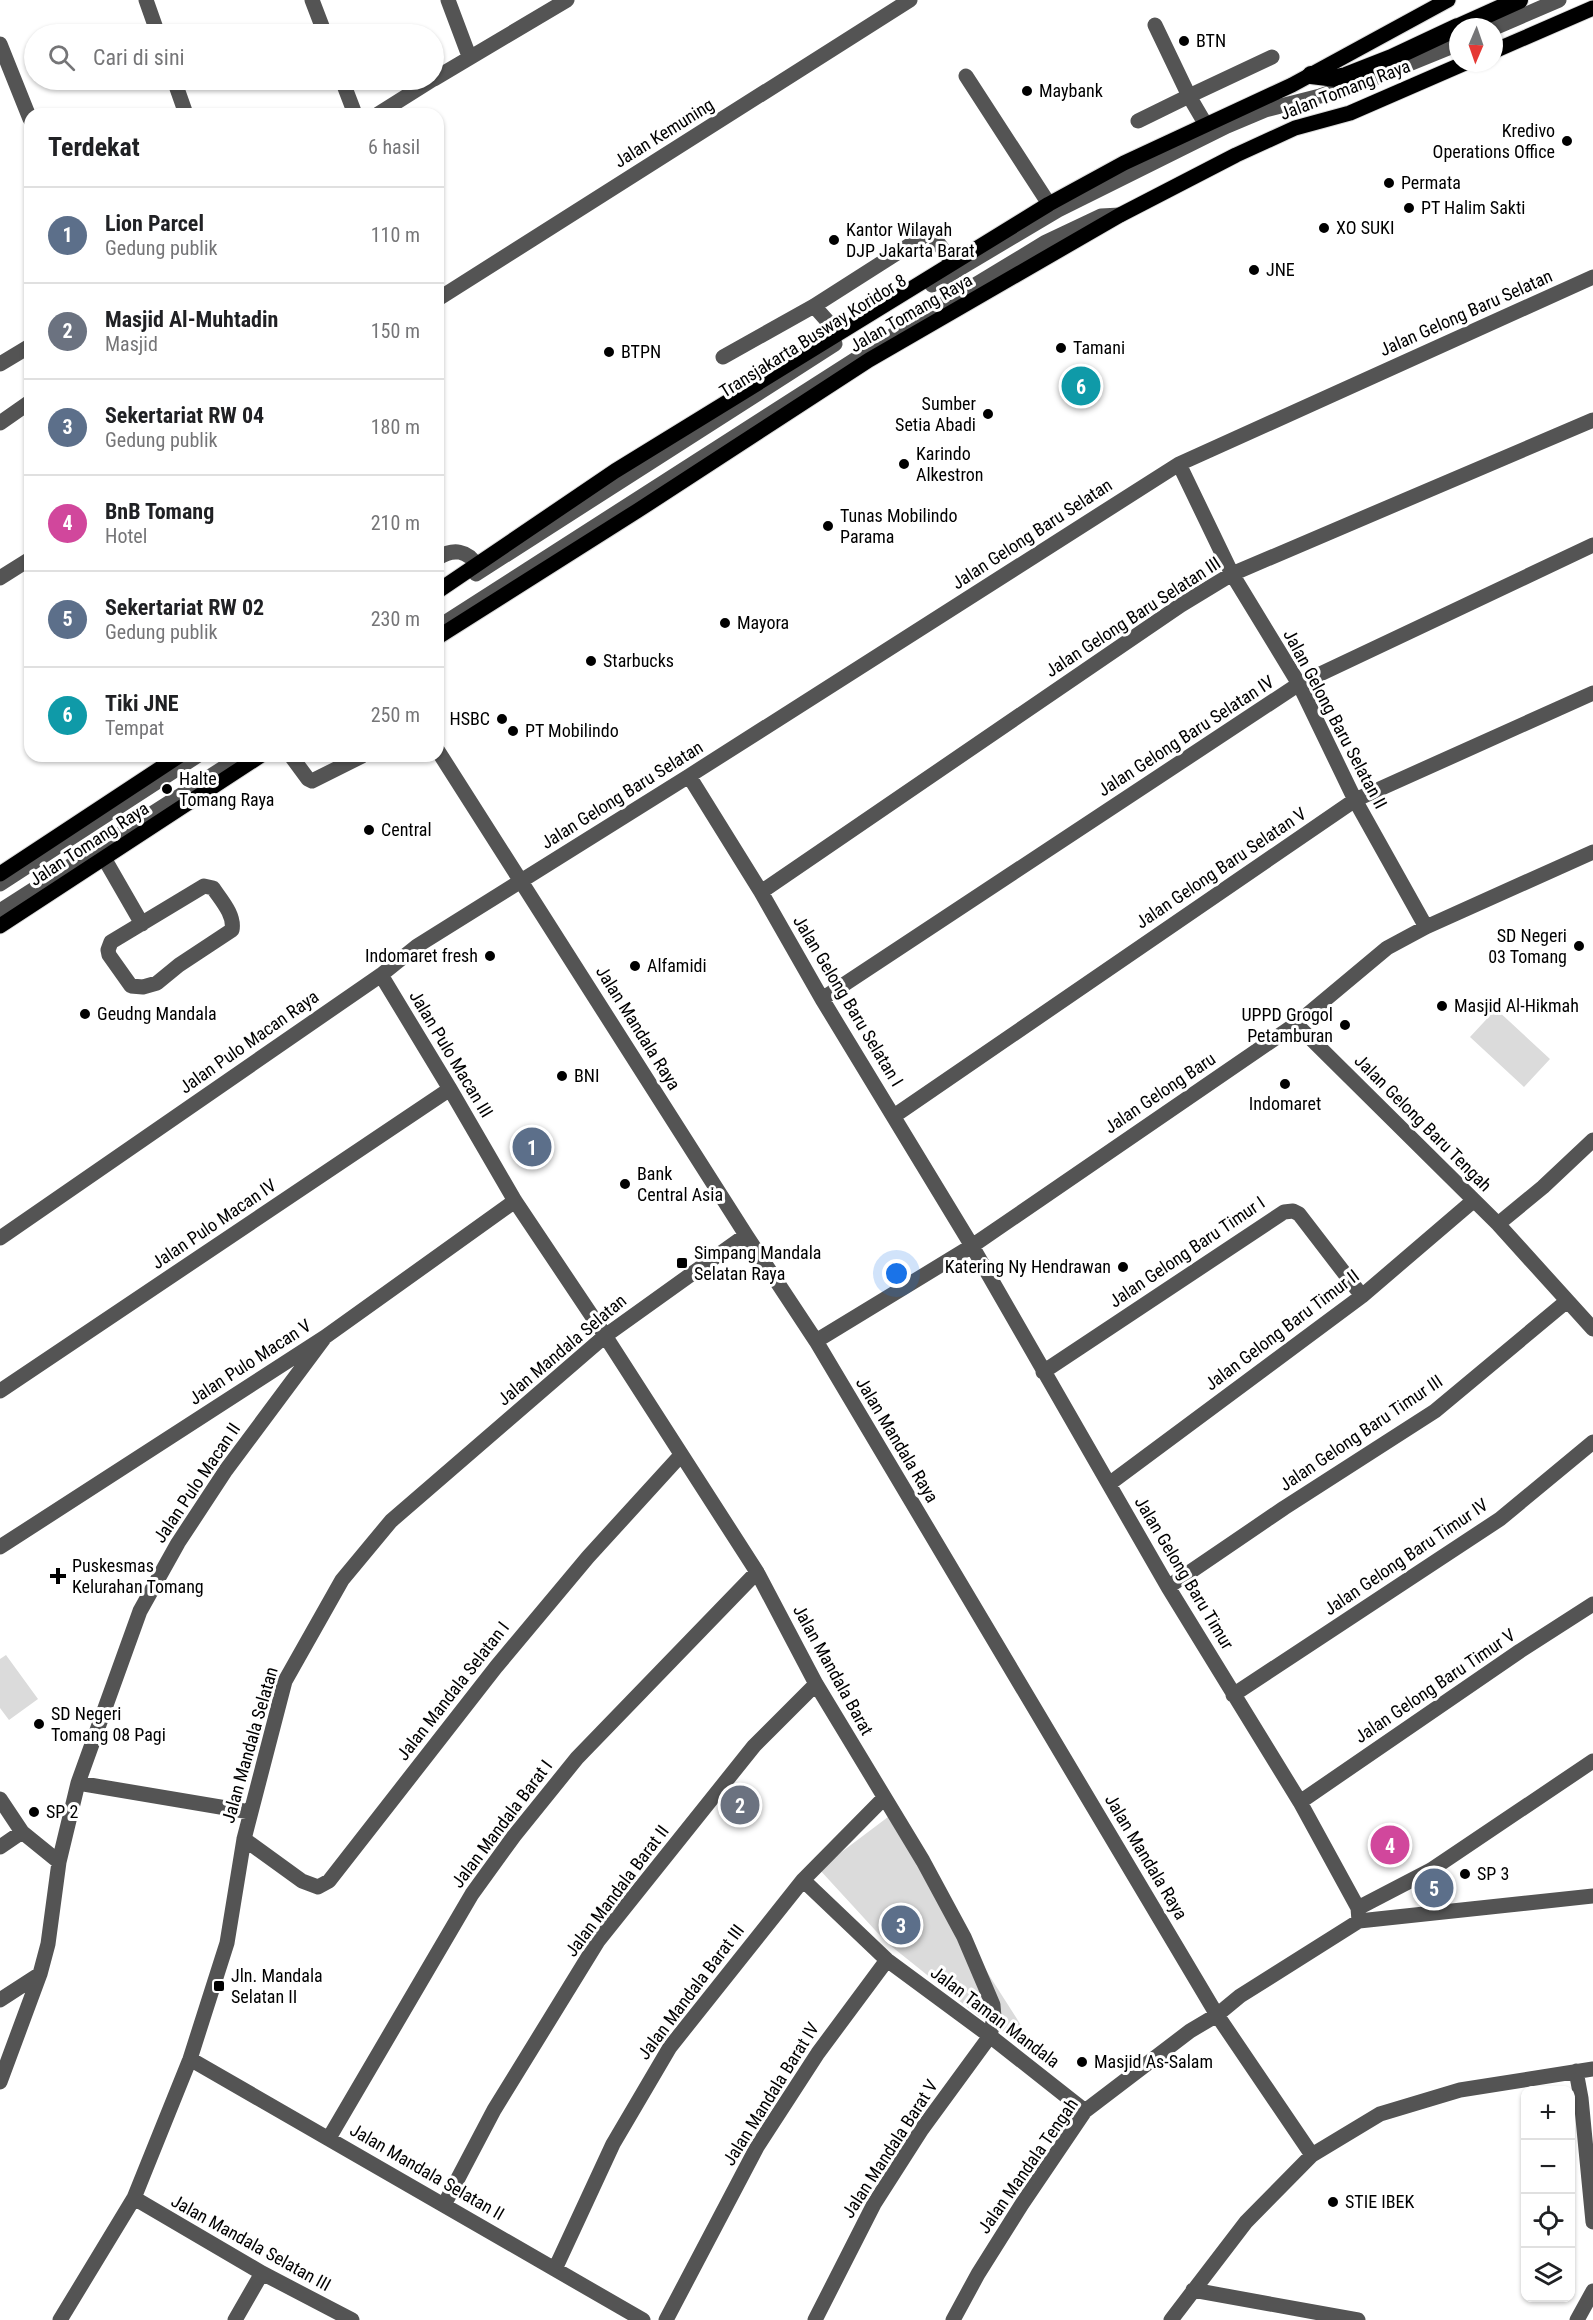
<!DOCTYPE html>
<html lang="id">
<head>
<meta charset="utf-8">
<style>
	body { margin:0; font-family:"Roboto Condensed",sans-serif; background:#f6f6f6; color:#202124 }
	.controls { position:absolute; right:18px; bottom:18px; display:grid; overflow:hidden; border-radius:12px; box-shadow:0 2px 4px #0004 }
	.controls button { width:54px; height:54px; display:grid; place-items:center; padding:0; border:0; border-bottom:2px solid #e0e0e0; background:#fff; color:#202124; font:30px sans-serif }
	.compass { position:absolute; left:1449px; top:18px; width:54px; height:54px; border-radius:50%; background:#fff; box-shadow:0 2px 4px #0004; rotate:182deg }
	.you { position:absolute; left:897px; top:1274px; width:21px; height:21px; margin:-15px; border:4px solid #fff; border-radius:50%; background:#1a73e8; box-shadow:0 0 0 9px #1a73e833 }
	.badge { display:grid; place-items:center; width:39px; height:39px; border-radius:50%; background:#b45309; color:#fff; font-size:20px; font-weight:700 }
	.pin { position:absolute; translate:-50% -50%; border:3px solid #fff; box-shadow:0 2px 6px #0006 }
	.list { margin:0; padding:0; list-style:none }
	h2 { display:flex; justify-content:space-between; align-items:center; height:78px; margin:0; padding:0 24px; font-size:26px }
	h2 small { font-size:20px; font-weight:400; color:#757577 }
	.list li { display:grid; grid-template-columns:39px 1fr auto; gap:18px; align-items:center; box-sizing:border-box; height:96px; padding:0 24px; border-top:2px solid #e0e0e0 }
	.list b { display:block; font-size:22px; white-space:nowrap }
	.list p { margin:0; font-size:20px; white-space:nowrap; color:#757577 }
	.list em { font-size:20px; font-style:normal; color:#757577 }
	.icon { flex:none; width:33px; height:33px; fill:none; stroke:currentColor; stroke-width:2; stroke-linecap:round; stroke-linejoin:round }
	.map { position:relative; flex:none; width:1593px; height:2320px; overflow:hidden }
	.search { position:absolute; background:#fff; box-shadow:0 2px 4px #0004; left:24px; top:24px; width:420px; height:66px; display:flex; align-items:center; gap:15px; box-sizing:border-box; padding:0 21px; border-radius:33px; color:#757577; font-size:22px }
	.panel { position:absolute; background:#fff; box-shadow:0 2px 4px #0004; left:24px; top:108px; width:420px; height:654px; border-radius:18px }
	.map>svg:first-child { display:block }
	.green { fill:#dbdbdb }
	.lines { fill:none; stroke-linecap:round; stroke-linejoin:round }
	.major-casing { stroke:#dbdbdb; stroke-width:17 }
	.highway-casing { stroke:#dbdbdb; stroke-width:20 }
	.minor { stroke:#545454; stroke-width:15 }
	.major { stroke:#000; stroke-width:15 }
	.highway { stroke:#000; stroke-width:18 }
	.poi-dot { fill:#000; stroke:#fff; stroke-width:2 }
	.labels { text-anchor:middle; stroke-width:6; stroke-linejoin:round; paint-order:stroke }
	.poi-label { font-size:18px; fill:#000; stroke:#fff; text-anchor:start }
	.street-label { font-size:18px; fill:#000; stroke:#fff }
</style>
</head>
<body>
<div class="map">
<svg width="1593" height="2320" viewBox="0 0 1593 2320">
	<rect width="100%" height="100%" fill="#fff"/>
	<!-- green -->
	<path class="green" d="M1496,1009L1550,1059L1524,1087L1470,1037Z
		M6,1655L38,1699L9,1720L0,1708V1659Z
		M888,1817L1040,2055L977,2015L886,1942L819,1869Z"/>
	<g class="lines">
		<!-- major casing -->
		<g class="major-casing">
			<path id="major" d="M1494,51L1593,8
				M438,591L615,471L1049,204L1124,163L1292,85L1448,0
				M438,637L637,511L869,360L1120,215L1236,155L1295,128L1350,113L1465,63
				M0,874L179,756
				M0,926L260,756"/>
		</g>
		<!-- highway casing -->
		<g class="highway-casing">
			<path id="highway" d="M1459,27L1519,0
				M1311,75L1336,78L1346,76L1392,58L1458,27"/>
		</g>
		<!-- minor -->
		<path class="minor" d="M146,0L158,34
			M312,0L325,34
			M448,0L469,56
			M1155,25L1189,96L1272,57
			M1494,28L1559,0
			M0,44L30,119
			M966,76L1049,204
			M434,79L567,0
			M174,80L186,114
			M342,80L355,114
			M378,114L432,80
			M1138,121L1189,96L1206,125
			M932,285L1058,210L1227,126L1265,110L1320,96L1367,81L1458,44
			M438,299L910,0
			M814,306L838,333
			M723,357L814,306L930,232L953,263
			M0,364L30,346
			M0,423L30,402
			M1179,464L1232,574L1299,684L1355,800L1426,927
			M438,558C453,548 468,550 477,566
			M476,574L835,344
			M0,578L30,559
			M438,627L909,325L1046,242L1101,216L1120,215
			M438,751L746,1235L816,1341L1217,2015L1312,2155
			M291,756L308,779L312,781L362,756
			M689,776L761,892L822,999L972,1246L1168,1587L1300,1802L1358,1908L1359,1921
			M104,858L142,924
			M0,884L197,756
			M204,886L213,888C221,900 235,915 232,930L179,965L157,983L143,987L131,986L109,955L108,950L111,942Z
			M761,892L1181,605L1232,574L1593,420
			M0,911L242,756
			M381,975L450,1089L515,1201L602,1331L757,1572L816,1684L923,1861L964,1937L993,2005L994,2017L990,2036L922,2129L874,2204L815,2320
			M822,999L1299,684L1593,545
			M1296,1024L1498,1224L1593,1329
			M894,1116L1355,800L1593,693
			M1498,1224L1543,1187L1593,1140
			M0,1238L381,975L417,946L689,776L1179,464L1593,277
			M816,1341L972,1246L1296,1024L1387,948L1426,927L1593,852
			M1043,1372L1284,1212L1293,1211L1299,1214L1362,1296
			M0,1391L450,1089
			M1109,1484L1362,1296L1473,1201
			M0,1547L325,1337L515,1201
			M1168,1587L1284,1508L1435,1411L1567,1301
			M1233,1695L1500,1519L1593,1442
			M78,1783L250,1812
			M0,1799L22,1832L59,1862
			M1300,1802L1520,1651L1593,1604
			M244,1839L302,1881L318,1887L329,1881L496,1667L588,1557L681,1455
			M0,1847L22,1832
			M803,1880L887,1960L990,2036L1085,2111
			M1358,1908L1431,1870L1593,1761
			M0,2000L40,1974
			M190,2059L643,2320
			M1576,2071L1581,2098L1593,2222
			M0,2082L40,1974L48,1944L59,1862L78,1783L140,1611L178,1543L226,1470L325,1337
			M329,2138L472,1894L514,1836L577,1758L757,1572
			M134,2198L262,2273L352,2320
			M444,2205L494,2110L598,1941L754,1746L816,1684
			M555,2269L613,2144L670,2047L803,1880L884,1798
			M1193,2290L1358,2320
			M60,2320L134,2198L190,2059L227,1943L244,1839L285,1681L342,1580L391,1521L605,1336L746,1235
			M235,2320L262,2273
			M666,2320L757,2147L818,2053L887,1960
			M953,2320L978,2274L1022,2204L1085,2111L1190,2031L1217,2015L1240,1996L1359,1921L1593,1896
			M1171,2320L1246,2222L1312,2155L1380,2114L1460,2090L1593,2069
			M1577,2320L1593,2291"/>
		<!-- major -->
		<use href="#major" class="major"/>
		<!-- highway -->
		<use href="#highway" class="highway"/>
	</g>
	<!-- markers -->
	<g class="poi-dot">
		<circle cx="1184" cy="41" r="6"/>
		<circle cx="1027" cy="91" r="6"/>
		<circle cx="1567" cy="141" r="6"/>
		<circle cx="1389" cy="183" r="6"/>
		<circle cx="1409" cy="208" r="6"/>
		<circle cx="1324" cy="228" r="6"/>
		<circle cx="834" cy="240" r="6"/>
		<circle cx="1254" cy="270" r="6"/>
		<circle cx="1061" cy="348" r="6"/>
		<circle cx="609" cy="352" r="6"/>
		<circle cx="988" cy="414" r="6"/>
		<circle cx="904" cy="464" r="6"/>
		<circle cx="828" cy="526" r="6"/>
		<circle cx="725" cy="623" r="6"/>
		<circle cx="591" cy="661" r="6"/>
		<circle cx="502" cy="719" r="6"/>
		<circle cx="513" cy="731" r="6"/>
		<circle cx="167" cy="789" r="6"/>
		<circle cx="369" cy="830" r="6"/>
		<circle cx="1579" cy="946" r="6"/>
		<circle cx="490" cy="956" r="6"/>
		<circle cx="635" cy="966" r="6"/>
		<circle cx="1442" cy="1006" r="6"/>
		<circle cx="85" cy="1014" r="6"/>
		<circle cx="1345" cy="1025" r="6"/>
		<circle cx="562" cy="1076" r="6"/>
		<circle cx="1285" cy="1084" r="6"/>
		<circle cx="625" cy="1184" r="6"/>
		<rect x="676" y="1257" width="12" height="12" rx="3"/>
		<circle cx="1123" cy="1267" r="6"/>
		<path d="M55 1567h6v6h6v6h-6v6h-6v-6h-6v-6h6z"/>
		<circle cx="39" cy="1724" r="6"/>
		<circle cx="34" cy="1812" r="6"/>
		<circle cx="1465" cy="1874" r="6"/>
		<rect x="213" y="1980" width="12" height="12" rx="3"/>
		<circle cx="1082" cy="2062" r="6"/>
		<circle cx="1333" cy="2202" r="6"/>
	</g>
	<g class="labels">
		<!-- poi labels -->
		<g class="poi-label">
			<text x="1196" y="47">BTN</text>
			<text x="1039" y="97">Maybank</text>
			<text x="1555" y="137" text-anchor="end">Kredivo<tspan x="1555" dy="21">Operations Office</tspan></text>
			<text x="1401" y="189">Permata</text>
			<text x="1421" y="214">PT Halim Sakti</text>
			<text x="1336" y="234">XO SUKI</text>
			<text x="846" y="236">Kantor Wilayah<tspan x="846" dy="21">DJP Jakarta Barat</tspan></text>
			<text x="1266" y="276">JNE</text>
			<text x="1073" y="354">Tamani</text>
			<text x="621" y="358">BTPN</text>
			<text x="976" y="410" text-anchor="end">Sumber<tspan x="976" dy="21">Setia Abadi</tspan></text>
			<text x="916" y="460">Karindo<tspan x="916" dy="21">Alkestron</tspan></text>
			<text x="840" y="522">Tunas Mobilindo<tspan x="840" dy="21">Parama</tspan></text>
			<text x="737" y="629">Mayora</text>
			<text x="603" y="667">Starbucks</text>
			<text x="490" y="725" text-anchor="end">HSBC</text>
			<text x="525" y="737">PT Mobilindo</text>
			<text x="179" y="785">Halte<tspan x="179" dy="21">Tomang Raya</tspan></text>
			<text x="381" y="836">Central</text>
			<text x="1567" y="942" text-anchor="end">SD Negeri<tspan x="1567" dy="21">03 Tomang</tspan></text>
			<text x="478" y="962" text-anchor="end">Indomaret fresh</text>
			<text x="647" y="972">Alfamidi</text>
			<text x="1454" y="1012">Masjid Al-Hikmah</text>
			<text x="97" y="1020">Geudng Mandala</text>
			<text x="1333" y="1021" text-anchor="end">UPPD Grogol<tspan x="1333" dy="21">Petamburan</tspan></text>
			<text x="574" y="1082">BNI</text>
			<text x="1285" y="1110" text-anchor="middle">Indomaret</text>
			<text x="637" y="1180">Bank<tspan x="637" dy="21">Central Asia</tspan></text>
			<text x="694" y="1259">Simpang Mandala<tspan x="694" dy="21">Selatan Raya</tspan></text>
			<text x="1111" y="1273" text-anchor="end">Katering Ny Hendrawan</text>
			<text x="72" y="1572">Puskesmas<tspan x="72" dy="21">Kelurahan Tomang</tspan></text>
			<text x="51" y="1720">SD Negeri<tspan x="51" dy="21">Tomang 08 Pagi</tspan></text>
			<text x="46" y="1818">SP 2</text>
			<text x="1477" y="1880">SP 3</text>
			<text x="231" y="1982">Jln. Mandala<tspan x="231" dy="21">Selatan II</tspan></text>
			<text x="1094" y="2068">Masjid As-Salam</text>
			<text x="1345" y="2208">STIE IBEK</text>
		</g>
		<!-- street labels -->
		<g class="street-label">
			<text transform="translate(1345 90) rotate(-21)" y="6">Jalan Tomang Raya</text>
			<text transform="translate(664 133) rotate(-32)" y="6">Jalan Kemuning</text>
			<text transform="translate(911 313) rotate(-30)" y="6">Jalan Tomang Raya</text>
			<text transform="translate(1466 313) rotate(-24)" y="6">Jalan Gelong Baru Selatan</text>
			<text transform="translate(813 336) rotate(-32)" y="6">Transjakarta Busway Koridor 8</text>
			<text transform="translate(1032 534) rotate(-33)" y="6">Jalan Gelong Baru Selatan</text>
			<text transform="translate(1133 617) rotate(-33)" y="6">Jalan Gelong Baru Selatan III</text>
			<text transform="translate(1335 719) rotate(62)" y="6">Jalan Gelong Baru Selatan II</text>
			<text transform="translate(1186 736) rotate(-33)" y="6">Jalan Gelong Baru Selatan IV</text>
			<text transform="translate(622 795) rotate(-32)" y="6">Jalan Gelong Baru Selatan</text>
			<text transform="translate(89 844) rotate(-33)" y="6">Jalan Tomang Raya</text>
			<text transform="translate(1221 868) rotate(-34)" y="6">Jalan Gelong Baru Selatan V</text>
			<text transform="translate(848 1001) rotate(59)" y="6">Jalan Gelong Baru Selatan I</text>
			<text transform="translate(638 1028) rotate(58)" y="6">Jalan Mandala Raya</text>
			<text transform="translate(249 1042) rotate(-35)" y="6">Jalan Pulo Macan Raya</text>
			<text transform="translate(451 1054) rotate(59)" y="6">Jalan Pulo Macan III</text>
			<text transform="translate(1160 1093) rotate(-34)" y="6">Jalan Gelong Baru</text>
			<text transform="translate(1423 1123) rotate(45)" y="6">Jalan Gelong Baru Tengah</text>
			<text transform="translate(214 1224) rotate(-34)" y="6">Jalan Pulo Macan IV</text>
			<text transform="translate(1187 1252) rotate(-34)" y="6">Jalan Gelong Baru Timur I</text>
			<text transform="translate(1282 1330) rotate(-37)" y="6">Jalan Gelong Baru Timur II</text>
			<text transform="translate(562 1350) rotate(-40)" y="6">Jalan Mandala Selatan</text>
			<text transform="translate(250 1362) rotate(-33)" y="6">Jalan Pulo Macan V</text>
			<text transform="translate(1361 1433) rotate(-34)" y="6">Jalan Gelong Baru Timur III</text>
			<text transform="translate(897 1440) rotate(59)" y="6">Jalan Mandala Raya</text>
			<text transform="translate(197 1483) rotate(-56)" y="6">Jalan Pulo Macan II</text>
			<text transform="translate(1406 1557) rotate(-34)" y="6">Jalan Gelong Baru Timur IV</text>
			<text transform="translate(1184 1573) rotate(59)" y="6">Jalan Gelong Baru Timur</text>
			<text transform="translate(833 1670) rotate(61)" y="6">Jalan Mandala Barat</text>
			<text transform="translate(1435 1686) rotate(-34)" y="6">Jalan Gelong Baru Timur V</text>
			<text transform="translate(453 1691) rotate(-52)" y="6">Jalan Mandala Selatan I</text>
			<text transform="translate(250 1745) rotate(-74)" y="6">Jalan Mandala Selatan</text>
			<text transform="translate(502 1824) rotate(-53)" y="6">Jalan Mandala Barat I</text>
			<text transform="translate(1146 1857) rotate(59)" y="6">Jalan Mandala Raya</text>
			<text transform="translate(617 1891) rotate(-53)" y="6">Jalan Mandala Barat II</text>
			<text transform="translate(691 1992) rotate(-53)" y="6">Jalan Mandala Barat III</text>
			<text transform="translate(995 2017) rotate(37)" y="6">Jalan Taman Mandala</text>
			<text transform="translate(771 2094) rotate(-58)" y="6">Jalan Mandala Barat IV</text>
			<text transform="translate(890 2149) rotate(-57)" y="6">Jalan Mandala Barat V</text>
			<text transform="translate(1028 2166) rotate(-55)" y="6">Jalan Mandala Tengah</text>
			<text transform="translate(427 2172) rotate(30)" y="6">Jalan Mandala Selatan II</text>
			<text transform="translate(251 2243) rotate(29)" y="6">Jalan Mandala Selatan III</text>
		</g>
	</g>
</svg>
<div class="controls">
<button>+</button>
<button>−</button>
<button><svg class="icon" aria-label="locate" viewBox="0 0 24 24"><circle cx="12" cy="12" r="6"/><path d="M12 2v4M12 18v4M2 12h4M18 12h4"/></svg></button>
<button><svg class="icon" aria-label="layers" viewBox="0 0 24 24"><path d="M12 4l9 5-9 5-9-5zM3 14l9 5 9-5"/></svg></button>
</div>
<svg class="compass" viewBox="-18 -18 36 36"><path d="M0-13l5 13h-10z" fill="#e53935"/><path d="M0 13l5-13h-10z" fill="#757577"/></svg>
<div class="you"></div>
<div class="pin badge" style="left:532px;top:1147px;background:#5c6f8a">1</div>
<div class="pin badge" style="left:740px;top:1805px;background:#6b7280">2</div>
<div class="pin badge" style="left:901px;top:1925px;background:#5c6f8a">3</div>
<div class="pin badge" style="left:1390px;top:1845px;background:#d1479c">4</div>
<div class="pin badge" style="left:1434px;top:1888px;background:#5c6f8a">5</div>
<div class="pin badge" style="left:1081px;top:386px;background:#0f9aa8">6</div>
<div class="search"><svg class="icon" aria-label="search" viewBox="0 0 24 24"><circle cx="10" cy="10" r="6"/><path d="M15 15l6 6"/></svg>Cari di sini</div>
<section class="panel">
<h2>Terdekat<small>6 hasil</small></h2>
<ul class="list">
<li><span class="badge" style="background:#5c6f8a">1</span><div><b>Lion Parcel</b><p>Gedung publik</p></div><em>110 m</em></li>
<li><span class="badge" style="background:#6b7280">2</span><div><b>Masjid Al-Muhtadin</b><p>Masjid</p></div><em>150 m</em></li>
<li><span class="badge" style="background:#5c6f8a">3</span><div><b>Sekertariat RW 04</b><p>Gedung publik</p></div><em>180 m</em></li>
<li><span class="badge" style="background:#d1479c">4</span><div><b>BnB Tomang</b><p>Hotel</p></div><em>210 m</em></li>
<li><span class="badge" style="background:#5c6f8a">5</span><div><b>Sekertariat RW 02</b><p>Gedung publik</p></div><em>230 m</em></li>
<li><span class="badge" style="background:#0f9aa8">6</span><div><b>Tiki JNE</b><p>Tempat</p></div><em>250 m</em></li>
</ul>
</section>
</div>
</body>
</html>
